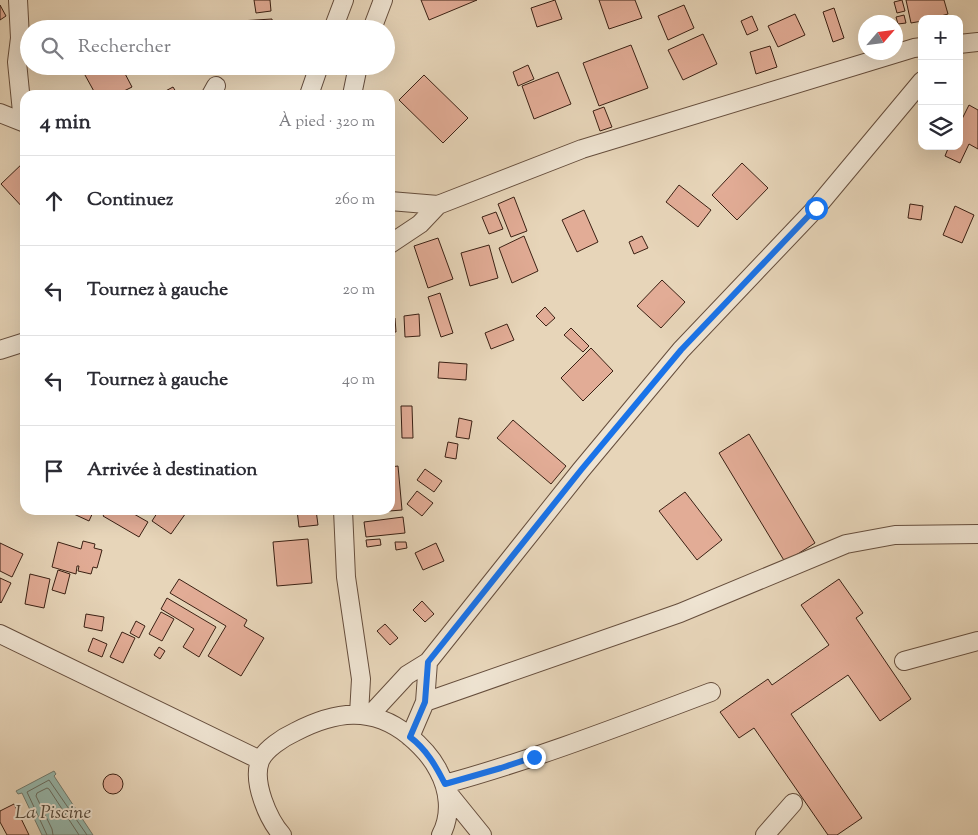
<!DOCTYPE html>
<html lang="fr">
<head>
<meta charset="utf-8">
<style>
	body { margin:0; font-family:"Sorts Mill Goudy",serif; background:#f7f7f7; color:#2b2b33 }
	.controls { position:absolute; right:15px; top:15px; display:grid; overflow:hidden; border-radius:10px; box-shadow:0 5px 20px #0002 }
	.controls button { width:45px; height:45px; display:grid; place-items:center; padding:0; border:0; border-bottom:1px solid #e1e1e2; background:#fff; color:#2b2b33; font:25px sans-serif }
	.compass { position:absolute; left:858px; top:15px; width:45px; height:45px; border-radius:50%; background:#fff; box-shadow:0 5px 20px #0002; rotate:62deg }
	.stop { position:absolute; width:15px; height:15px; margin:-11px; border:4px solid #1a73e8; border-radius:50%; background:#fff }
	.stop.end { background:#1a73e8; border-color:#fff; box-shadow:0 1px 5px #0008 }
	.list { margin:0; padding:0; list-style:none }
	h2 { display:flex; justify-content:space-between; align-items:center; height:65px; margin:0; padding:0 20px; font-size:21px }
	h2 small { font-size:16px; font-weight:400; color:#7c7c81 }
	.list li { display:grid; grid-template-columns:32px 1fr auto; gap:15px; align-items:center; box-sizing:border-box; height:90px; padding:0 20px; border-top:1px solid #e1e1e2 }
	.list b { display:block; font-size:19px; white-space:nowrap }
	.list em { font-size:16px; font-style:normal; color:#7c7c81 }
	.icon { flex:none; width:28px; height:28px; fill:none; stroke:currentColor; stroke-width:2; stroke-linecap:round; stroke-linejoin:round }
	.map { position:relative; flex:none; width:978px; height:835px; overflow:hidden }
	.search { position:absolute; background:#fff; box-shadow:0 5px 20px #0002; left:20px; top:20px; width:375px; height:55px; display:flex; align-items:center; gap:12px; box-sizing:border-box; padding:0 18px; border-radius:28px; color:#7c7c81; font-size:19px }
	.panel { position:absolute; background:#fff; box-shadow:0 5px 20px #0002; left:20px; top:90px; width:375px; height:425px; border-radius:15px }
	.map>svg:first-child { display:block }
	.water { fill:#97b9ae; stroke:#727c70 }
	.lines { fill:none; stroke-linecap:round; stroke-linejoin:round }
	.shore { stroke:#696d61; stroke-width:1 }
	.building { fill:#e2ac96; stroke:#3b2114 }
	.minor-casing { stroke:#664e3d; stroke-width:20 }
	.minor { stroke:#efe4d2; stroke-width:18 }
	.route { stroke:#1a73e8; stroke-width:6 }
	.labels { text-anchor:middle; stroke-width:4; stroke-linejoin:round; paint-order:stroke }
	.water-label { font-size:19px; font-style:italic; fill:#52473a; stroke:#efe4d2 }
</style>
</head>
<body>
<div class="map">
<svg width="978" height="835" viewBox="0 0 978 835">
	<rect width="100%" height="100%" fill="#e7d5b9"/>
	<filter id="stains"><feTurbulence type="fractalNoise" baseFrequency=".004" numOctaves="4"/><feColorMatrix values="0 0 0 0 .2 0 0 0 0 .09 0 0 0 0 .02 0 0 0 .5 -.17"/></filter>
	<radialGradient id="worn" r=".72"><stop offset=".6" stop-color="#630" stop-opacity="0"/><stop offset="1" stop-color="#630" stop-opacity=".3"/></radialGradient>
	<!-- water -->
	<path class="water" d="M54,771L56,774L54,776L93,835H42L22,793L18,794L16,791Z"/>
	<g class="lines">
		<!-- shore -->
		<path class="shore" d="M47,835L27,792L49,780L87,835
			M53,835L52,829L36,796L37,793L47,788L49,789L79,835"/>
	</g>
	<!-- building -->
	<path class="building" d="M254,0H270L271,11L256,13Z
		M421,0H477L429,20Z
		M555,0L562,19L537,27L531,8Z
		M599,0H635L642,18L609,29Z
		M902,0L905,11L897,13L894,2Z
		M906,0H944L948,14L930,19H922V21L911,23Z
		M0,5L6,16L0,20Z
		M684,5L694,28L668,40L658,16Z
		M834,8L844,38L833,42L823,12Z
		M795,14L805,35L778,47L768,26Z
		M904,15L906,23L898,24L896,17Z
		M752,16L758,30L747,35L741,21Z
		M272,19L273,29H207V23Z
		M703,34L717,64L683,80L668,50Z
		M631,45L648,88L599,106L583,63Z
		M770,46L777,67L756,74L750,52Z
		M528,65L534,79L518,86L513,72Z
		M80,66H121L132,87L116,95H96Z
		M558,72L571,104L534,119L522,86Z
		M424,75L468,118L443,143L399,100Z
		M173,87L178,95H158Z
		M969,105L978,110V149L969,144L960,163L945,156L949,146H959V125Z
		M604,107L612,127L600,131L593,111Z
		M25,161V210L1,184Z
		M742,163L768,188L737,220L712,195Z
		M679,185L711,210L698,227L666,202Z
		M514,197L527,231L511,237L498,204Z
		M910,204L923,206L921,220L908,218Z
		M955,206L974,215L962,243L943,235Z
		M584,210L598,242L577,252L562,220Z
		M496,212L503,229L489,234L482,217Z
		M524,236L538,271L512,283L499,248Z
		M642,236L648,248L634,254L629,242Z
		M438,238L453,279L428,288L414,246Z
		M489,245L498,278L470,286L461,253Z
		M662,280L685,302L661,328L637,306Z
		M440,293L453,333L441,337L428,297Z
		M545,307L555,318L546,326L536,316Z
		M419,314L420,336L405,337L404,316Z
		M390,318H395L396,332H390Z
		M507,324L514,340L491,349L485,333Z
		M571,328L589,346L583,352L564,335Z
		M591,348L613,371L583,401L561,378Z
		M439,362L467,364L466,380L438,378Z
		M401,406H412L413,438H402Z
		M459,418L472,421L469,439L456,437Z
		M513,420L566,466L551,484L497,438Z
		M749,434L815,543L785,562L719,453Z
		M448,442L458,444L456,459L445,457Z
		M398,466L402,510L364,513L363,510H390V467Z
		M425,469L442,481L434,492L417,480Z
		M417,491L433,503L422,516L407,504Z
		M685,492L722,540L697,560L659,511Z
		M65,510H94L89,521Z
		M107,510H127L148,522L139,537L103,516Z
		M159,510H188L171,534L152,521Z
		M297,510H316L318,525L299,527Z
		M403,517L405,533L366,537L364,522Z
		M308,539L312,583L277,586L273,542Z
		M380,539L381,545L367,547L366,540Z
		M83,541L95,544L94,548L102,550L97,568L93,567L91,574L78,571L79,566H77L76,574L52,567L58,542L81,549Z
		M395,542H406L407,548L396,550Z
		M0,543L23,554L12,577L0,571Z
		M436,543L444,561L423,570L415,553Z
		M58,570L70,574L65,594L52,590Z
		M30,574L50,579L44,608L25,604Z
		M0,578L11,583L1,603L0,602Z
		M179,579L247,620L244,626L264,638L241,676L208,656L226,626L170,593Z
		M839,579L863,613L856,618L911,699L880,721L848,675L791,714L862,818L837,835H828L754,728L739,738L720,712L768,679L772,685L829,645L801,605Z
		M167,598L216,627L199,657L183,647L194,629L161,609Z
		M422,601L434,614L425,622L413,610Z
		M161,612L174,619L162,641L149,634Z
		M86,614L104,617L102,631L84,627Z
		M136,621L145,626L139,638L130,633Z
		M385,624L398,638L390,645L377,631Z
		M122,632L135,638L123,663L110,657Z
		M93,638L107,644L102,657L88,651Z
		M159,647L165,651L160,659L154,655Z
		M103 784a10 10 0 1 1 20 0a10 10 0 1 1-20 0Z
		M14,804L29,835H7L0,822V811Z"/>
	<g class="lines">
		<!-- minor casing -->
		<g class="minor-casing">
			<path id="minor" d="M18,0L20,38L17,62L23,122
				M333,29L344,0
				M372,29L383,0
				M959,44L978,42
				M211,95L216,86
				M309,95L319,66
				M352,95L358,66
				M0,113L25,123
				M390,201L438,205
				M390,244L420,224L438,205L582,149L914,48L922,47
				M0,350L25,342
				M343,510L346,577L361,679L359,714
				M0,634L260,760
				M904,661L978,641
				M425,702L680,613L846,544L895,535L978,534
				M370,715L407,675L428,662L581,470L681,350L816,208L922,81
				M410,737L425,702L428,662
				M445,784C536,759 623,725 711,692
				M448,793L482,835
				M282,835C268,819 252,782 260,761C265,749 284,737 295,732C335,711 372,706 408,735C420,745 431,756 438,770C449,790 452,814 441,835
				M765,835L793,803"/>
		</g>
		<!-- minor -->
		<use href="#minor" class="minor"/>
	</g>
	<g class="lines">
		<!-- route -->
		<path class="route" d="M534,757L501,768L445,784C436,766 426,749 410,737L425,702L428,662L581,470L681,350L816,208"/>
	</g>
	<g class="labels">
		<!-- water labels -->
		<g class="water-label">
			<text x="53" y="818">La Piscine</text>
		</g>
	</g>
	<rect width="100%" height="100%" filter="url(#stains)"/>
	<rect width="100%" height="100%" fill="url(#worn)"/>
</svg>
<div class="controls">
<button>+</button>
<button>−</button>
<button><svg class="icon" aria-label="layers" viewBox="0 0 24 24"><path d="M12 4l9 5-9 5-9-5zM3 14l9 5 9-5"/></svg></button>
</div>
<svg class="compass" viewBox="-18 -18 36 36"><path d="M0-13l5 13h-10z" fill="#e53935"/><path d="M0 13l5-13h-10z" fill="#7c7c81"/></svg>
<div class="stop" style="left:816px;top:208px"></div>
<div class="stop end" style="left:534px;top:757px"></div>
<div class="search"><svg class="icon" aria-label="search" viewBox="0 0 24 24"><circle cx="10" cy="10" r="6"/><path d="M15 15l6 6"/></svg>Rechercher</div>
<section class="panel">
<h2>4 min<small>À pied · 320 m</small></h2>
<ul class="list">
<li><svg class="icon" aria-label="ahead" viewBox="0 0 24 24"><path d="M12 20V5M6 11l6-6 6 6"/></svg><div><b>Continuez</b></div><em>260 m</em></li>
<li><svg class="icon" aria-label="left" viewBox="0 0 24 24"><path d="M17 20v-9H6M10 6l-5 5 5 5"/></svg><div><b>Tournez à gauche</b></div><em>20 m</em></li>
<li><svg class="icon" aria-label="left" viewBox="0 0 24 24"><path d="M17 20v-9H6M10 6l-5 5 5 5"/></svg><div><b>Tournez à gauche</b></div><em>40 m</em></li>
<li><svg class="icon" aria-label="arrive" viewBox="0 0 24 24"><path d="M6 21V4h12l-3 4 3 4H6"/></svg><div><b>Arrivée à destination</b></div></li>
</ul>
</section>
</div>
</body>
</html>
